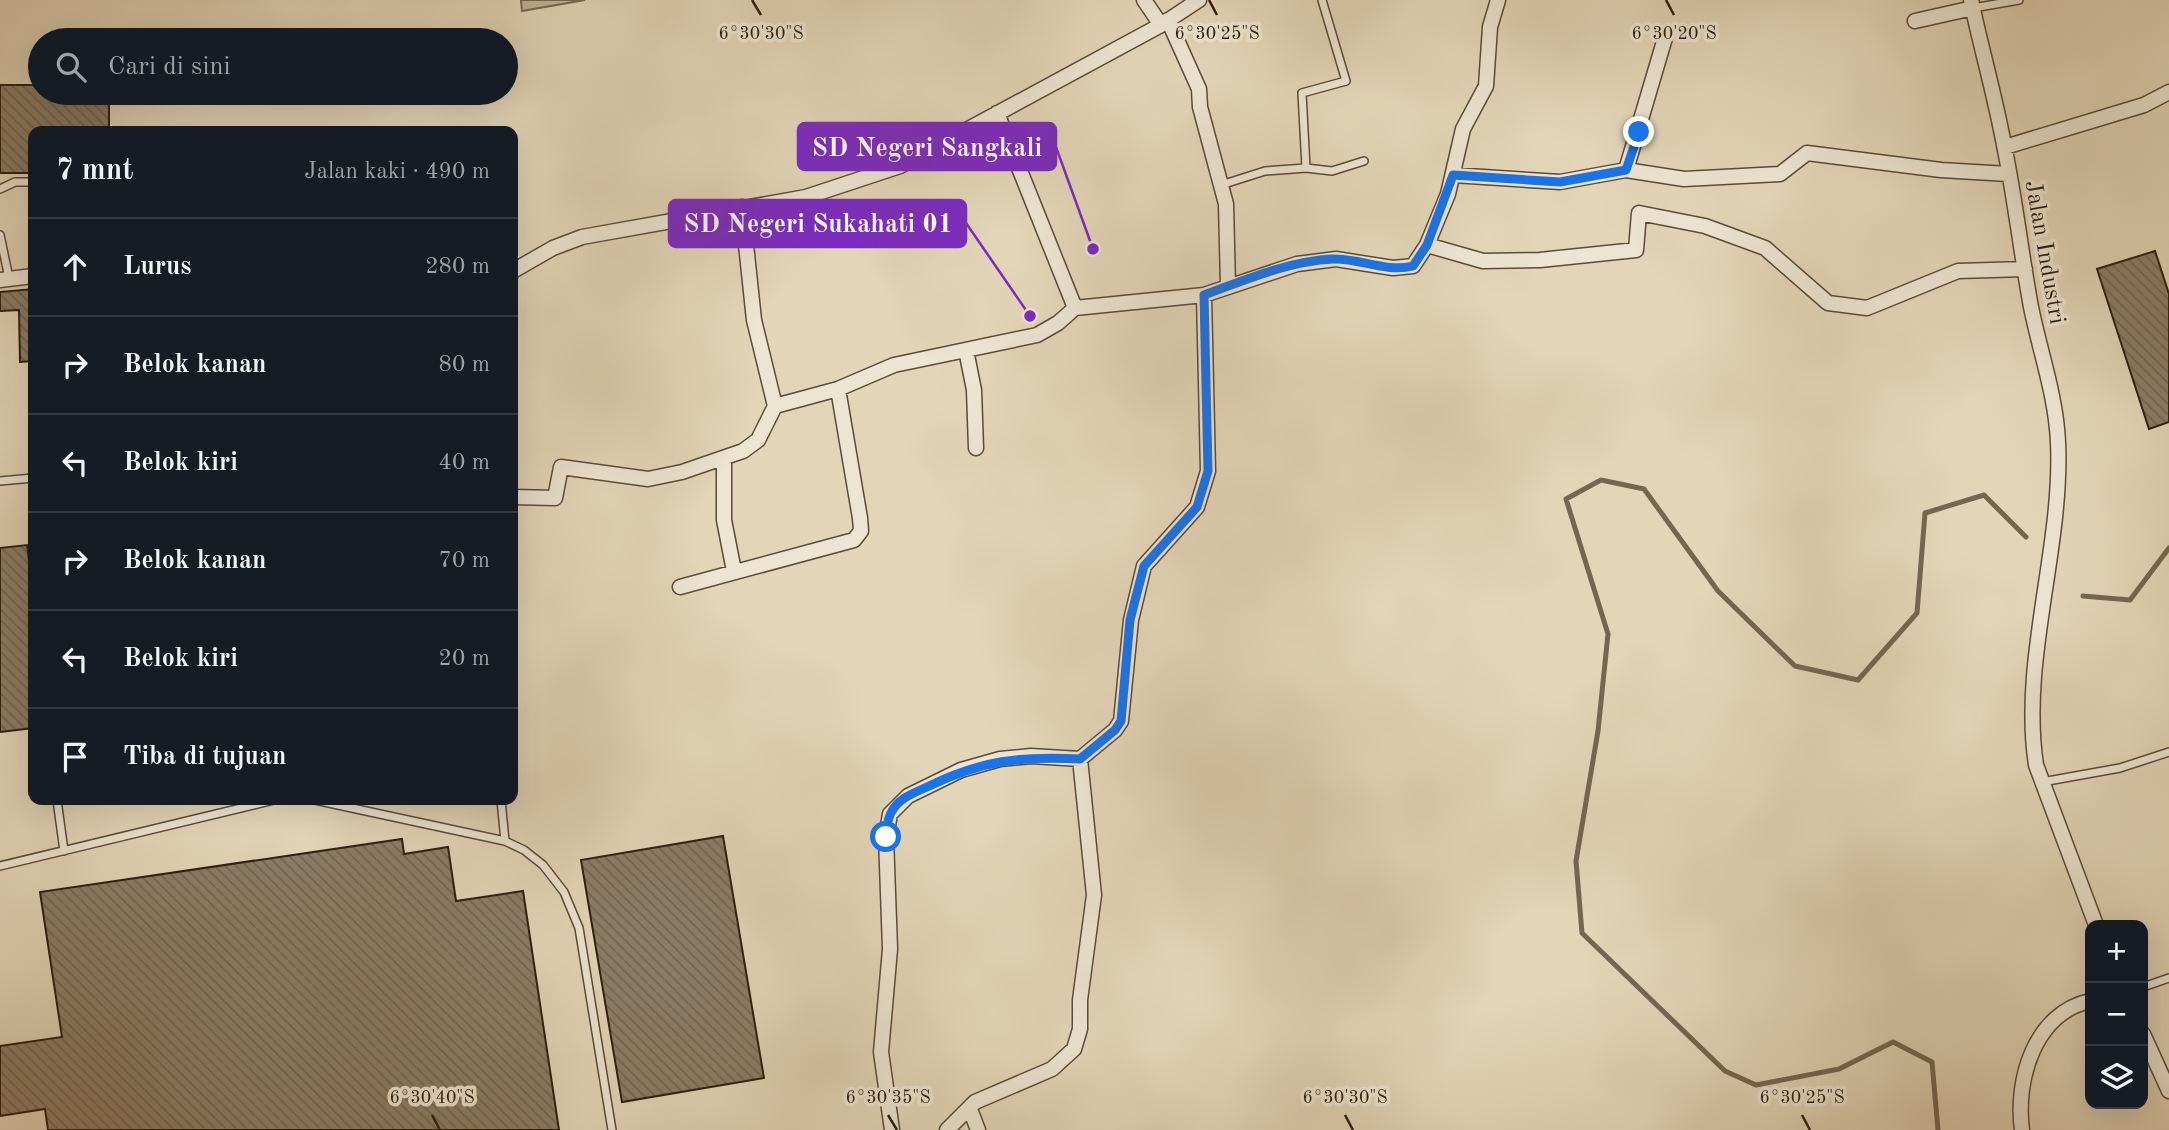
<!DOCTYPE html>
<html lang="id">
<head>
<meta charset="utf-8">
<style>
	body { margin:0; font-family:"Old Standard TT",serif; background:#242831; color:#f1f3f6 }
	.controls { position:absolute; right:21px; bottom:21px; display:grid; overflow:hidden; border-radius:14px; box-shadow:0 7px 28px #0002 }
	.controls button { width:63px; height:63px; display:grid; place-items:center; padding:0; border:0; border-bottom:2px solid #363941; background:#171b24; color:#f1f3f6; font:35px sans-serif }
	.stop { position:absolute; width:21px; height:21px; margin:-16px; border:5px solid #1a73e8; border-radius:50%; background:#fff }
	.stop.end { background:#1a73e8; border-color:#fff; box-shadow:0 2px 7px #0008 }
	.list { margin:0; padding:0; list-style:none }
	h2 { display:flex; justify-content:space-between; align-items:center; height:91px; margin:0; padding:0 28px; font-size:30px }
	h2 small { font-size:23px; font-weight:400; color:#9ea1a6 }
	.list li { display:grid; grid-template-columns:46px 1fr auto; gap:21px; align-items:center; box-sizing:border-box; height:98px; padding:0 28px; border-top:2px solid #363941 }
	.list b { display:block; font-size:26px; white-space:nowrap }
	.list em { font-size:23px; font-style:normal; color:#9ea1a6 }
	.icon { flex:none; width:38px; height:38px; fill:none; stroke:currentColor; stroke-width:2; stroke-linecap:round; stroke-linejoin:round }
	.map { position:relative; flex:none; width:2169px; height:1130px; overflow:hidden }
	.search { position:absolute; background:#171b24; box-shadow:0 7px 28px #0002; left:28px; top:28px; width:490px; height:77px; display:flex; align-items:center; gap:18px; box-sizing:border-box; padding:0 24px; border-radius:38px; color:#9ea1a6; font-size:26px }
	.panel { position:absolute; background:#171b24; box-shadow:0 7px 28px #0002; left:28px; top:126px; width:490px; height:679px; border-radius:14px }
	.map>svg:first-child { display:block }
	.grass { fill:#c4b69b; stroke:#796a55; stroke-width:2 }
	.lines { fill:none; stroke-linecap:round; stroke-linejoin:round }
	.stream { stroke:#756652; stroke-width:5 }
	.building { fill:url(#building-back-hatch); stroke:#2e1d0f; stroke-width:2 }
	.service-casing { stroke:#5b4b39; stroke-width:10 }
	.minor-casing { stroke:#5b4b39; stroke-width:17 }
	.service { stroke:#ede4d1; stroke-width:7 }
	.minor { stroke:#ede4d1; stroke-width:14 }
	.route { stroke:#1a73e8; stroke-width:9 }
	.ticks { fill:none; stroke:#2e1d0f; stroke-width:2.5 }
	.labels { text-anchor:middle; stroke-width:7; stroke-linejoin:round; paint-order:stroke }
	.street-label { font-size:24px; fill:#2e1d0f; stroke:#ede4d1 }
	.ticks-label { font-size:18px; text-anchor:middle; fill:#2e1d0f; stroke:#ede4d1; stroke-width:7; stroke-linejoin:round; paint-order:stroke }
	.leader { fill:none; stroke:#7b2cbf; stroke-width:2.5 }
	.callout-dot { fill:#7b2cbf; stroke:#ede4d1; stroke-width:2.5 }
	.callout { fill:#7b2cbf; stroke:#7b2cbf; stroke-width:2.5 }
	.callout-label { font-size:26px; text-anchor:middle; font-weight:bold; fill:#fff }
</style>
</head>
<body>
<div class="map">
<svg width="2169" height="1130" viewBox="0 0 2169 1130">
	<defs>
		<pattern id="building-back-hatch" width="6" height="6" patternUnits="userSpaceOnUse" patternTransform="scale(1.75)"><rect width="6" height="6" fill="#8c7d67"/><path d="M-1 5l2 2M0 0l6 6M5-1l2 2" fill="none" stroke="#736653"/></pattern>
	</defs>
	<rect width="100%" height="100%" fill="#e3d5b8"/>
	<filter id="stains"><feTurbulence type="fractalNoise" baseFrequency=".00286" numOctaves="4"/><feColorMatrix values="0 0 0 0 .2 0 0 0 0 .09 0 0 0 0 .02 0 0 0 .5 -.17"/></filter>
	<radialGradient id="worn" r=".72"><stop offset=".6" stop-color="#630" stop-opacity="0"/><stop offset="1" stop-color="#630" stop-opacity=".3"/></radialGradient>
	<!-- grass -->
	<path class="grass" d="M521,0H585L522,11Z"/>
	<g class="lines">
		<!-- stream -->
		<path class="stream" d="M2083,596L2130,600L2169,548
			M1938,1130L1932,1062L1893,1042L1839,1069L1756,1085L1725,1071L1582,933L1576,861L1598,731L1608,634L1566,499L1601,480L1644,489L1718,591L1795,666L1858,680L1917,613L1925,513L1984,495L2026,537"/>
	</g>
	<!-- building -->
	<path class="building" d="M0,85H40V93H109V131H33V173H0Z
		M2155,251L2169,294V422L2149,429L2097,269Z
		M33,289V361L20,362L19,310L0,311V292Z
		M27,545L30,569H33V728L0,732V548Z
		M723,836L764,1078L622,1102L581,860Z
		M402,839L404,854L448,847L456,901L523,891L559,1130H48L45,1109L0,1116V1046L62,1037L40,892Z"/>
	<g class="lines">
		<!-- service casing -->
		<g class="service-casing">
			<path id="service" d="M1973,8L2019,0
				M1306,168L1302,93L1346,81L1322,0
				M1221,185L1265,171L1306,168L1332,171L1364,161
				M0,189L15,182H33
				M0,235L9,278
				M0,481L33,478
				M2042,782L2120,768L2169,752
				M57,800L64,851
				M315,800L505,841L524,850L543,865L564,892L579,928L612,1130
				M501,800L505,841
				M0,866L274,800
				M2143,987L2169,978"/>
		</g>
		<!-- minor casing -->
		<g class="minor-casing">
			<path id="minor" d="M1144,0L1161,25
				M1971,0C1981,48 1995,96 2004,145C2015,198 2021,253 2031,307C2040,352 2056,396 2058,442C2063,548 2020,660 2036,765L2096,925
				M1168,20L1199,89L1200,107L1226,204L1228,286
				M1915,21L1973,8
				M1665,38L1626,170L1684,179L1780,174L1807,153L1941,170L2008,174
				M997,113L1075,308L1204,295L1297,264L1336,259L1393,268L1413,266L1427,245L1448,194L1463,129L1486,86L1490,27L1498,0
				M2005,147L2144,105L2169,92
				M1453,175L1560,182L1626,170
				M742,207L754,320L775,406
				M1427,245L1483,261L1540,260L1636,250L1639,213L1705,226L1765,248L1828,303L1867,308L1958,271L2025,269
				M513,271L553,248L582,237L806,197L900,166L1161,25L1199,0
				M0,280L33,276
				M966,350L974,390L976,448
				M724,458V520L734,571
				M513,497L555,498L561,467L648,479L682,472L743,451L758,440L775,406L838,389L894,365L1037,335L1058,323L1075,308
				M680,587L854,540L861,531L860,518L838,389
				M2143,1034L2169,1091
				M970,1109L978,1130
				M892,1130L881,1052L890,949L886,837L890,814L908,796L961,770L1000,759L1031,756L1080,759
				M947,1130L975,1102L1052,1069L1074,1049L1080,1029V1000L1094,895L1080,759L1115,730L1121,721L1131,620L1144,566L1197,507L1208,471L1204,295
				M2022,1130C2015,1079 2035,1013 2090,1001"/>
		</g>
		<!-- service -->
		<use href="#service" class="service"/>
		<!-- minor -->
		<use href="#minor" class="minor"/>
	</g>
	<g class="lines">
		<!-- route -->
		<path class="route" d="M886,837C887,829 887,818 892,811C899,798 914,793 927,787C982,760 1020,756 1080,759L1115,730L1121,721L1130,620L1144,566L1197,507L1208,471L1204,295C1245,280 1289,261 1333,259C1360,258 1386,273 1413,266L1427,245L1453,175L1560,182L1626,170L1639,132"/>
	</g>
	<!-- ticks -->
	<path class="ticks" d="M752,0L761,15M1209,0L1217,15M1666,0L1674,15M432,1115L440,1130M888,1115L897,1130M1345,1115L1353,1130M1802,1115L1810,1130"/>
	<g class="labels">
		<!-- street labels -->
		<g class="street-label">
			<text transform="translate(2046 252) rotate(80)" y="8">Jalan Industri</text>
		</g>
	</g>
	<g class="ticks-label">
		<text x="761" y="39">6°30'30"S</text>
		<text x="1217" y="39">6°30'25"S</text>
		<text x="1674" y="39">6°30'20"S</text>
		<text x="432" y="1103">6°30'40"S</text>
		<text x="888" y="1103">6°30'35"S</text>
		<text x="1345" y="1103">6°30'30"S</text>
		<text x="1802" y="1103">6°30'25"S</text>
	</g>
	<!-- callouts -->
	<path class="leader" d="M1093 249L1056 147M1030 316L966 223"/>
	<g class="callout-dot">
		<circle cx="1093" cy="249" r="7"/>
		<circle cx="1030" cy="316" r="7"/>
	</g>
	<g class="callout">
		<rect x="798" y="123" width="258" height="47" rx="7"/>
		<rect x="669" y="200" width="297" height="47" rx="7"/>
	</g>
	<g class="callout-label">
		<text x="927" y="156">SD Negeri Sangkali</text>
		<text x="818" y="232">SD Negeri Sukahati 01</text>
	</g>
	<rect width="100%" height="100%" filter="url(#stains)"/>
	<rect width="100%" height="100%" fill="url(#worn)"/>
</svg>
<div class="controls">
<button>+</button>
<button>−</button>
<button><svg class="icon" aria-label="layers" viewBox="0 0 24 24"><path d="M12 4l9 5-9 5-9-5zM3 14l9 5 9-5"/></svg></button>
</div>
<div class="stop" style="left:886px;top:837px"></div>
<div class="stop end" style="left:1639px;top:132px"></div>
<div class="search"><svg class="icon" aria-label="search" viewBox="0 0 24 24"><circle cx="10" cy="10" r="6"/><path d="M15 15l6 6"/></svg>Cari di sini</div>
<section class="panel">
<h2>7 mnt<small>Jalan kaki · 490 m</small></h2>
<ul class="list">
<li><svg class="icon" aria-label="ahead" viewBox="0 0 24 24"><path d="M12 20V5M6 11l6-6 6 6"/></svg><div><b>Lurus</b></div><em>280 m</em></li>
<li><svg class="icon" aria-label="right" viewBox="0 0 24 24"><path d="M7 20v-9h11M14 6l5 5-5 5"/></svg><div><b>Belok kanan</b></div><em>80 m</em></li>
<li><svg class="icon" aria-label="left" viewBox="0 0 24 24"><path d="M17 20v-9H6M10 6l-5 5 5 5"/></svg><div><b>Belok kiri</b></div><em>40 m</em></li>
<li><svg class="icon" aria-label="right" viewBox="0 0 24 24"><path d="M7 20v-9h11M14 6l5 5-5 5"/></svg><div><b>Belok kanan</b></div><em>70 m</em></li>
<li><svg class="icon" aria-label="left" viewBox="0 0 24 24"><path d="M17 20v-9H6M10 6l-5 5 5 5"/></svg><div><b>Belok kiri</b></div><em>20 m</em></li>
<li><svg class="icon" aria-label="arrive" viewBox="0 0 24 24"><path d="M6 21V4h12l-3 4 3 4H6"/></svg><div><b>Tiba di tujuan</b></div></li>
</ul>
</section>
</div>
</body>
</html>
